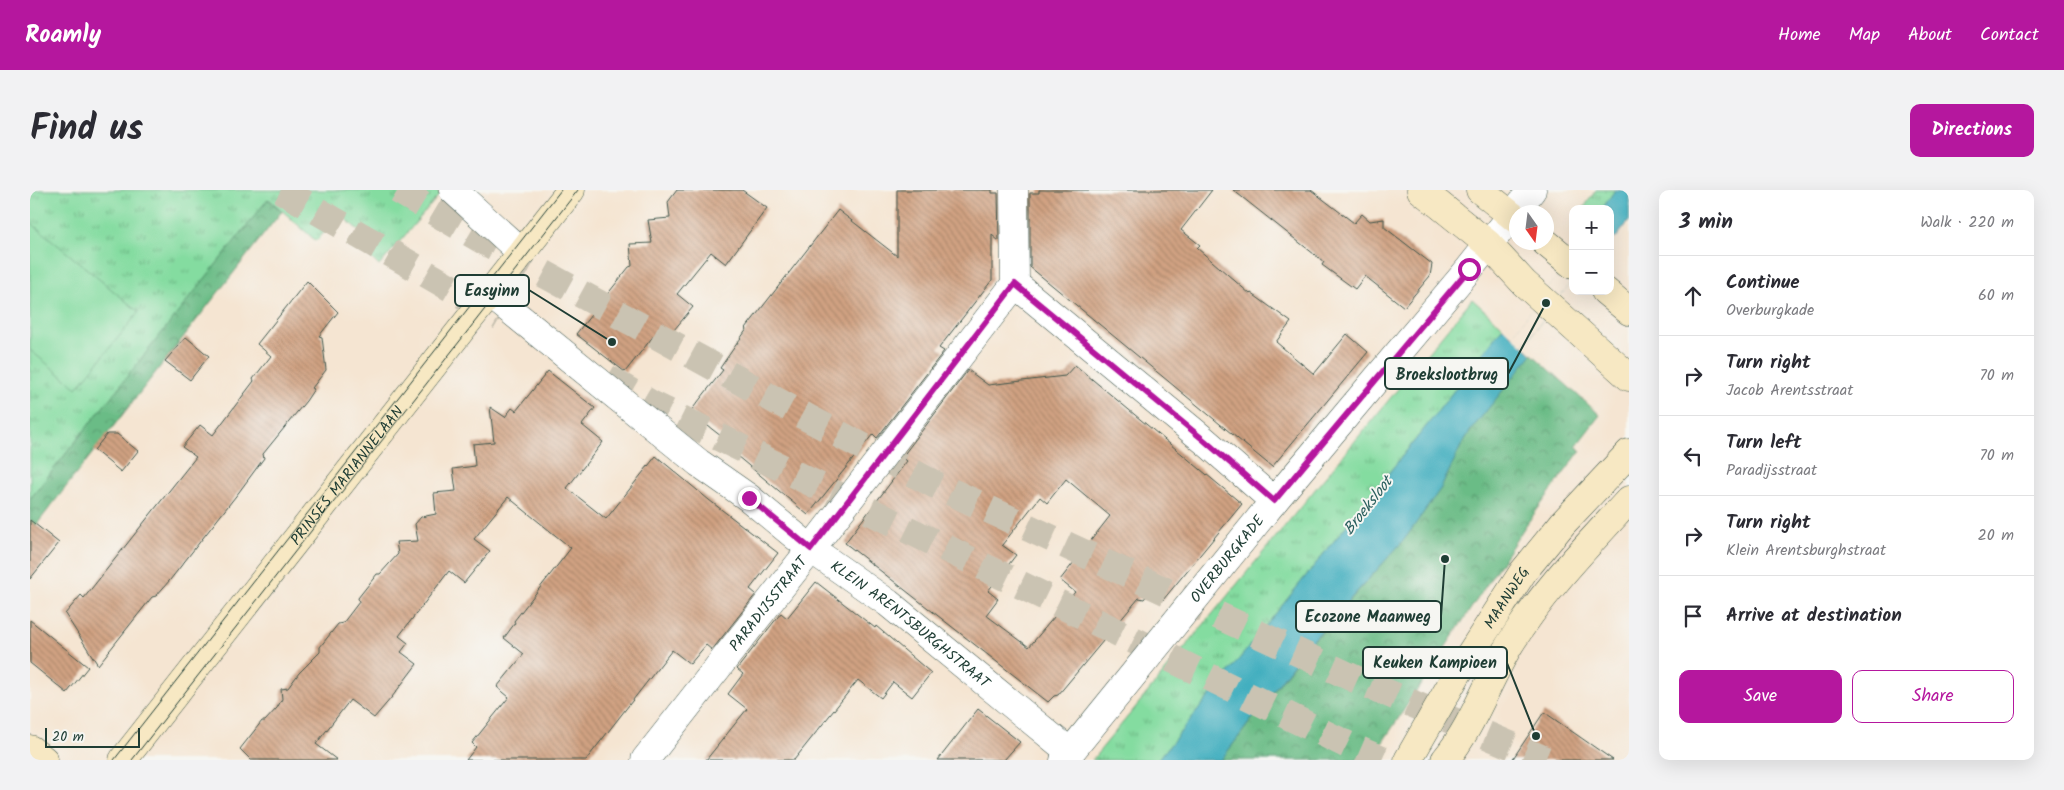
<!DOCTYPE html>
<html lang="en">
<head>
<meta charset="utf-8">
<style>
	body { margin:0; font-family:Kalam,sans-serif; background:#f2f2f3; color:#2b2b33 }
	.controls { position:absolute; right:15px; top:15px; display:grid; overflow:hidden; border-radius:10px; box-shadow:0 5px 20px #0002 }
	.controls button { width:45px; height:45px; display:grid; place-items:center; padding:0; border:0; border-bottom:1px solid #e1e1e2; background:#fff; color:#2b2b33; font:25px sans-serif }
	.compass { position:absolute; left:1479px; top:15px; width:45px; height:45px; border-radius:50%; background:#fff; box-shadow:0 5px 20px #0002; rotate:166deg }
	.scale { position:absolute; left:15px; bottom:12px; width:95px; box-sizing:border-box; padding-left:5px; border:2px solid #1f3d34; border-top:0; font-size:14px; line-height:18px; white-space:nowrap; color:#1f3d34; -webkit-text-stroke:4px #f6f6f2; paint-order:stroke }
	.stop { position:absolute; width:15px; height:15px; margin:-11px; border:4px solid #b5179e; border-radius:50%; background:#fff }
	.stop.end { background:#b5179e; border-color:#fff; box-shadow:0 1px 5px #0008 }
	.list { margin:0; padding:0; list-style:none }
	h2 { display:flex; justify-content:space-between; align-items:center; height:65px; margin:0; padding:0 20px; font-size:21px }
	h2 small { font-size:16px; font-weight:400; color:#7c7c81 }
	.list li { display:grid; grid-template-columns:32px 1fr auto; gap:15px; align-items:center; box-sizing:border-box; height:80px; padding:0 20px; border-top:1px solid #e1e1e2 }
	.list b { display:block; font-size:19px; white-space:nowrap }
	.list p { margin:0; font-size:16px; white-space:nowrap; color:#7c7c81 }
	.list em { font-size:16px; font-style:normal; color:#7c7c81 }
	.actions { display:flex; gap:10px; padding:15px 20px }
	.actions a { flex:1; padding:11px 0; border:1px solid #b5179e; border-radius:10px; text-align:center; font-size:18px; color:#b5179e }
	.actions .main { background:#b5179e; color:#fff }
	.icon { flex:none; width:28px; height:28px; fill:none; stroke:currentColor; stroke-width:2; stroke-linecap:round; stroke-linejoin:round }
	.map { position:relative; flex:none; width:1599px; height:570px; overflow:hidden; border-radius:10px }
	header { display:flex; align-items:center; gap:30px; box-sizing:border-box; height:70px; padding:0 25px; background:#b5179e; color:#fff }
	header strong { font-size:24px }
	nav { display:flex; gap:28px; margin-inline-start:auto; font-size:18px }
	.intro { display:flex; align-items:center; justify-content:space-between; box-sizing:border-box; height:120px; padding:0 30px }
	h1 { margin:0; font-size:35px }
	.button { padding:12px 22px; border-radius:10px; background:#b5179e; color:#fff; font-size:18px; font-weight:700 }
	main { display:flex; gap:30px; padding:0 30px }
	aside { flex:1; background:#fff; border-radius:10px; box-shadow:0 5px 20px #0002 }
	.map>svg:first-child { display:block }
	.grass { fill:url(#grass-tufts); stroke:#528c6a }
	.forest { fill:url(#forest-crowns); stroke:#457c5d }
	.green { fill:#84dca0; stroke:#528c6a }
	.water { fill:#42afbf; stroke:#30767a }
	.pier { fill:#f5e5d2 }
	.building { fill:url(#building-back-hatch); fill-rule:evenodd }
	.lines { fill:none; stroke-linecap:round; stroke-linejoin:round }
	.primary-tunnel { stroke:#cac3b2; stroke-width:28; stroke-dasharray:28 14; stroke-linecap:butt }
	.street-casing { stroke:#3f564c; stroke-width:29 }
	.secondary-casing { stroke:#3f564c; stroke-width:29 }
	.street { stroke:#fff; stroke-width:28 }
	.secondary { stroke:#f7e8c3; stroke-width:28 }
	.tram { stroke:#1f3d34; stroke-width:1 }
	.route { stroke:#b5179e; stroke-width:6 }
	.labels { text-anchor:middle; stroke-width:4; stroke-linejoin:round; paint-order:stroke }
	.street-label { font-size:15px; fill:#1f3d34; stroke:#f6f6f2 }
	.water-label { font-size:16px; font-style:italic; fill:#2a5f5e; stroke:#f6f6f2 }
	.leader { fill:none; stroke:#1f3d34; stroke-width:2 }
	.callout-dot { fill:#1f3d34; stroke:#f6f6f2; stroke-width:2 }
	.callout { fill:#f6f6f2; stroke:#1f3d34; stroke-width:2 }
	.callout-label { font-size:16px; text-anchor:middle; font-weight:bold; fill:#1f3d34 }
</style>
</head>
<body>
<header>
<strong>Roamly</strong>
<nav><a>Home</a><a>Map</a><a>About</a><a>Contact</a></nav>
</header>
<div class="intro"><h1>Find us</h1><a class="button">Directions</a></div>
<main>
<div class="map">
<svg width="1599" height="570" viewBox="0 0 1599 570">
	<defs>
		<pattern id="grass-tufts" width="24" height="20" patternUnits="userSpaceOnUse" patternTransform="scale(1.25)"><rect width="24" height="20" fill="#84dca0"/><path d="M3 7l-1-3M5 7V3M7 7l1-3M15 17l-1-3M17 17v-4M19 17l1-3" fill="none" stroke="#6bb483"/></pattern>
		<pattern id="forest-crowns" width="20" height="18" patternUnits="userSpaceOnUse" patternTransform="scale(1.25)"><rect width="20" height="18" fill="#6bbc86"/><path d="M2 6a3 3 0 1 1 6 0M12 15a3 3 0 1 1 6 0" fill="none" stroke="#579a6e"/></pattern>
		<pattern id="building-back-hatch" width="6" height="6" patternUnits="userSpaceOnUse" patternTransform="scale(1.25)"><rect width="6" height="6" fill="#d1a282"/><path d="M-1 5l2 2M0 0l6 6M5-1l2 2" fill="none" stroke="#a9856b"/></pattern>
	</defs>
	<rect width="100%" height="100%" fill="#f6f6f2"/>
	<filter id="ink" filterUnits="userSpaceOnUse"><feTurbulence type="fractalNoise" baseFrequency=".02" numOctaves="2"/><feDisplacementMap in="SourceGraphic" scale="10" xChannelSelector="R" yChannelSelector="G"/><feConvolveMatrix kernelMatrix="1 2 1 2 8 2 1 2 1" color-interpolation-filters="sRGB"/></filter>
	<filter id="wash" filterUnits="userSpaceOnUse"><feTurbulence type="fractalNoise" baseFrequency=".0096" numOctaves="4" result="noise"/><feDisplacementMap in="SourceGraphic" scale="20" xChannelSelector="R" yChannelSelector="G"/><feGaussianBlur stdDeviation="1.12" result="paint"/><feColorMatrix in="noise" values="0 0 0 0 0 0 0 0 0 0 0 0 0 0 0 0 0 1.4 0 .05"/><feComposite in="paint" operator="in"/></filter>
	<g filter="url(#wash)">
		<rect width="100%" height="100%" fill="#f5e5d2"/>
		<!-- grass -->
		<path class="grass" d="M0,0H406L410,4L349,76L339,66L335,46L311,25L286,51L239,9L0,309Z
			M1566,0H1585L1572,19H1553Z
			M1442,109L1473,137L1398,234L1128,570H1062Z"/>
		<!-- forest -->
		<path class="forest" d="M238,9L252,21L0,343V309Z
			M1502,164L1570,225L1546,256L1551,260L1496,335L1341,570H1191L1275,460L1374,350L1411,298L1431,256L1441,240Z"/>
		<!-- green -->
		<path class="green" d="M0,32L109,122L47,198L0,160Z"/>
		<!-- water -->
		<path class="water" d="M1585,0H1599V31L1585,49L1580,44V19H1572Z
			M1543,67V89L1493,156L1502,164L1441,240L1431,256L1411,298L1374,350L1275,459L1191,570H1128L1398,234L1473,137L1482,146Z"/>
		<!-- pier -->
		<path class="pier" d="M1543,66V90L1493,156L1482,145Z"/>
		<g id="blocks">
			<!-- building -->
			<path class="building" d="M647,0H712L737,18L696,74L681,62L647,104L663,117L639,146L629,139L595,182L546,144L599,77L602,76L600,54L622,53L618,30L640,28L638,12Z
				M867,0H962V3H968L969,51L962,45V90L909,158L914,161L847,248L843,244L778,325L701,261L705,257L660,222L693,180L690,178L717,139L716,138L808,20L867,66Z
				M1009,0H1182L1151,40L1170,55L1167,58L1220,104L1221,103L1261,132L1246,152L1284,184L1317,144L1338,162L1242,277L1000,77V3H1009Z
				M1203,0H1281L1324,33L1332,24L1340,31L1354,29V37L1402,74L1400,86L1374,117L1335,86L1325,99L1292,75L1294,72Z
				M277,91L308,122L289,146L292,147L296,180L282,198L284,199L276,211L233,264L234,268L209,302L140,390L126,406L122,407L68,475L35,424L51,405L54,408L166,267L152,257L170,235L183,245L224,191L223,189L241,166L227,154Z
				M156,147L179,166L160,190L135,171Z
				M1045,175L1212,314L1133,410L1122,399L1114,409L1109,408L1028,505L1024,506L1018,512L815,353L877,271L872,267L938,180L958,195L1035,186ZM1036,289L1080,326L1030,390L1045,402L999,457L956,425L968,409L958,401L986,365L972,355L1010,307L1017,313Z
				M518,181L565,218L552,235L573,252L537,298L576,329L626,266L679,310L748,363L720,399L726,404L682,460L676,455L660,474L642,460L556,570H436L446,557L442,553L479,507L467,497L494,464L474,448L485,433L484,431L541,358L478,307L444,349L460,361L434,393L419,381L369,446L378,453L371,462L387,474L362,507L344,528L320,510L286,554L307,570H221L210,559L232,531H235L247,518L252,509L251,499L258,498L269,483L290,462V457L308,434L313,433L329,412L328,408L347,384H350L368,364L366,352L388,351L385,334L391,327L406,324L404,303L426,301L423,279L445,276L443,254L464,252L460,217L475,227L482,218L486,221Z
				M77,244H87L108,261L91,282L64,260Z
				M0,330L29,353L0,389Z
				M786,392L845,438L846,436L901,483L882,507L863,492L851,508L828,490L764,570H676L717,519L698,504L713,484L707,479L751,423L757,428Z
				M0,430L58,477L37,503L0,473Z
				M948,519L990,552L974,570H908Z
				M1514,522L1583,570H1482Z"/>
		</g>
	</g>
	<g filter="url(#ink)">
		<use href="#blocks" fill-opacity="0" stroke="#3f564c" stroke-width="1"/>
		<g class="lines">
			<!-- primary-tunnel -->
			<path class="primary-tunnel" d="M251,0L471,127
				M368,0L454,51L776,227L904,294L1334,493L1515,570
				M577,188L621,214L1322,557L1352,570"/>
			<!-- street casing -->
			<g class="street-casing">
				<g id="street">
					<path d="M423,0L492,63"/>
					<path d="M985,94L1175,251L1244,311"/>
					<path id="s1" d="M459,103L669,273L719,308L781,359L858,413L1040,562"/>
					<path id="s2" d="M615,570L781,359L985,94L984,0"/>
					<path id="s3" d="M1034,570L1244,311L1439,79L1502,0"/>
				</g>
			</g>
			<!-- secondary casing -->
			<g class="secondary-casing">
				<g id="secondary">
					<path d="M1391,0L1458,54L1494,93L1599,187"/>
					<path d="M1450,0L1486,29"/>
					<path d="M1515,52L1543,75"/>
					<path d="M1575,101L1599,121"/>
					<path d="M0,559L14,570"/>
					<path id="s4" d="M93,570L541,0"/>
					<path id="s5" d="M1378,570L1426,486L1493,382L1533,333L1599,263"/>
					<path d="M1415,570C1443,536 1457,492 1480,454C1513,401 1557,356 1599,310"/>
				</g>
			</g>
			<!-- street -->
			<use href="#street" class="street"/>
			<!-- secondary -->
			<use href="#secondary" class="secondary"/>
			<!-- tram -->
			<path class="tram" d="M84,570L531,0
				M102,570L548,0"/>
		</g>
	</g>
	<g class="lines" filter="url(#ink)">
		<!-- route -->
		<path class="route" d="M719,308L781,359L985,94L1175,251L1244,311L1439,79"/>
	</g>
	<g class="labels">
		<!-- street labels -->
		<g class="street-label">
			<text dy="5" stroke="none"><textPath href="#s4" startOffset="362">PRINSES MARIANNELAAN</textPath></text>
			<text dy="5" stroke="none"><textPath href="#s3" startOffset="259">OVERBURGKADE</textPath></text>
			<text dy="5" stroke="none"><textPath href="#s5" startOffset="190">MAANWEG</textPath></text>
			<text dy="5" stroke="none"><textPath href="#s2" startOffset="199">PARADIJSSTRAAT</textPath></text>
			<text dy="5" stroke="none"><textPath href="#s1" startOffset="536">KLEIN ARENTSBURGHSTRAAT</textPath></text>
		</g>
		<!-- water labels -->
		<g class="water-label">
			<text transform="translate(1337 315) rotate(-52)" y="6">Broeksloot</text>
		</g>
	</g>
	<!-- callouts -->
	<path class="leader" d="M582 152L499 100M1516 113L1478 184M1415 369L1411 426M1506 546L1477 473"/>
	<g class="callout-dot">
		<circle cx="582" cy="152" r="5"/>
		<circle cx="1516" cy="113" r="5"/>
		<circle cx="1415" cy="369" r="5"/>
		<circle cx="1506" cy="546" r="5"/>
	</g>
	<g class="callout">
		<rect x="425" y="85" width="74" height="31" rx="5"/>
		<rect x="1355" y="168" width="123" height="31" rx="5"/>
		<rect x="1266" y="411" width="145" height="31" rx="5"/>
		<rect x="1333" y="457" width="144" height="31" rx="5"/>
	</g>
	<g class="callout-label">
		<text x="462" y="106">Easyinn</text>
		<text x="1417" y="190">Broekslootbrug</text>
		<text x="1338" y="432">Ecozone Maanweg</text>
		<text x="1405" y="478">Keuken Kampioen</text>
	</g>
</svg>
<div class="controls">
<button>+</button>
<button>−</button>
</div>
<svg class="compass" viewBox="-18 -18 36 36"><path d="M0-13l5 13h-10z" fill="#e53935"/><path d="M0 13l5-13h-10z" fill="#7c7c81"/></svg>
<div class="scale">20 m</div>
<div class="stop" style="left:1439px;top:79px"></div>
<div class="stop end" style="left:719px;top:308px"></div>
</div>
<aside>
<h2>3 min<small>Walk · 220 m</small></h2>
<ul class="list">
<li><svg class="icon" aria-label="ahead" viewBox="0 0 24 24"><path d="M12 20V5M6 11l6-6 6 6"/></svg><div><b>Continue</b><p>Overburgkade</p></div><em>60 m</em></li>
<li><svg class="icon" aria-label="right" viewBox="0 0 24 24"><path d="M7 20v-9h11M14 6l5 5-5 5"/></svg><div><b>Turn right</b><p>Jacob Arentsstraat</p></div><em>70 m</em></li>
<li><svg class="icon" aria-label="left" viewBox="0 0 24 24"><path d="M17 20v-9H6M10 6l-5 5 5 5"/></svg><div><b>Turn left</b><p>Paradijsstraat</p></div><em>70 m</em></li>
<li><svg class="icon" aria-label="right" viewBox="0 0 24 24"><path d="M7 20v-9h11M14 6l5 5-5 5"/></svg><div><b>Turn right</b><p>Klein Arentsburghstraat</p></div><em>20 m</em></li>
<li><svg class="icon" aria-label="arrive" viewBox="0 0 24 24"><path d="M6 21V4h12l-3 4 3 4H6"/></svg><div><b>Arrive at destination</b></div></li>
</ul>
<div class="actions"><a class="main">Save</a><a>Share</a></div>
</aside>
</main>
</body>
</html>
